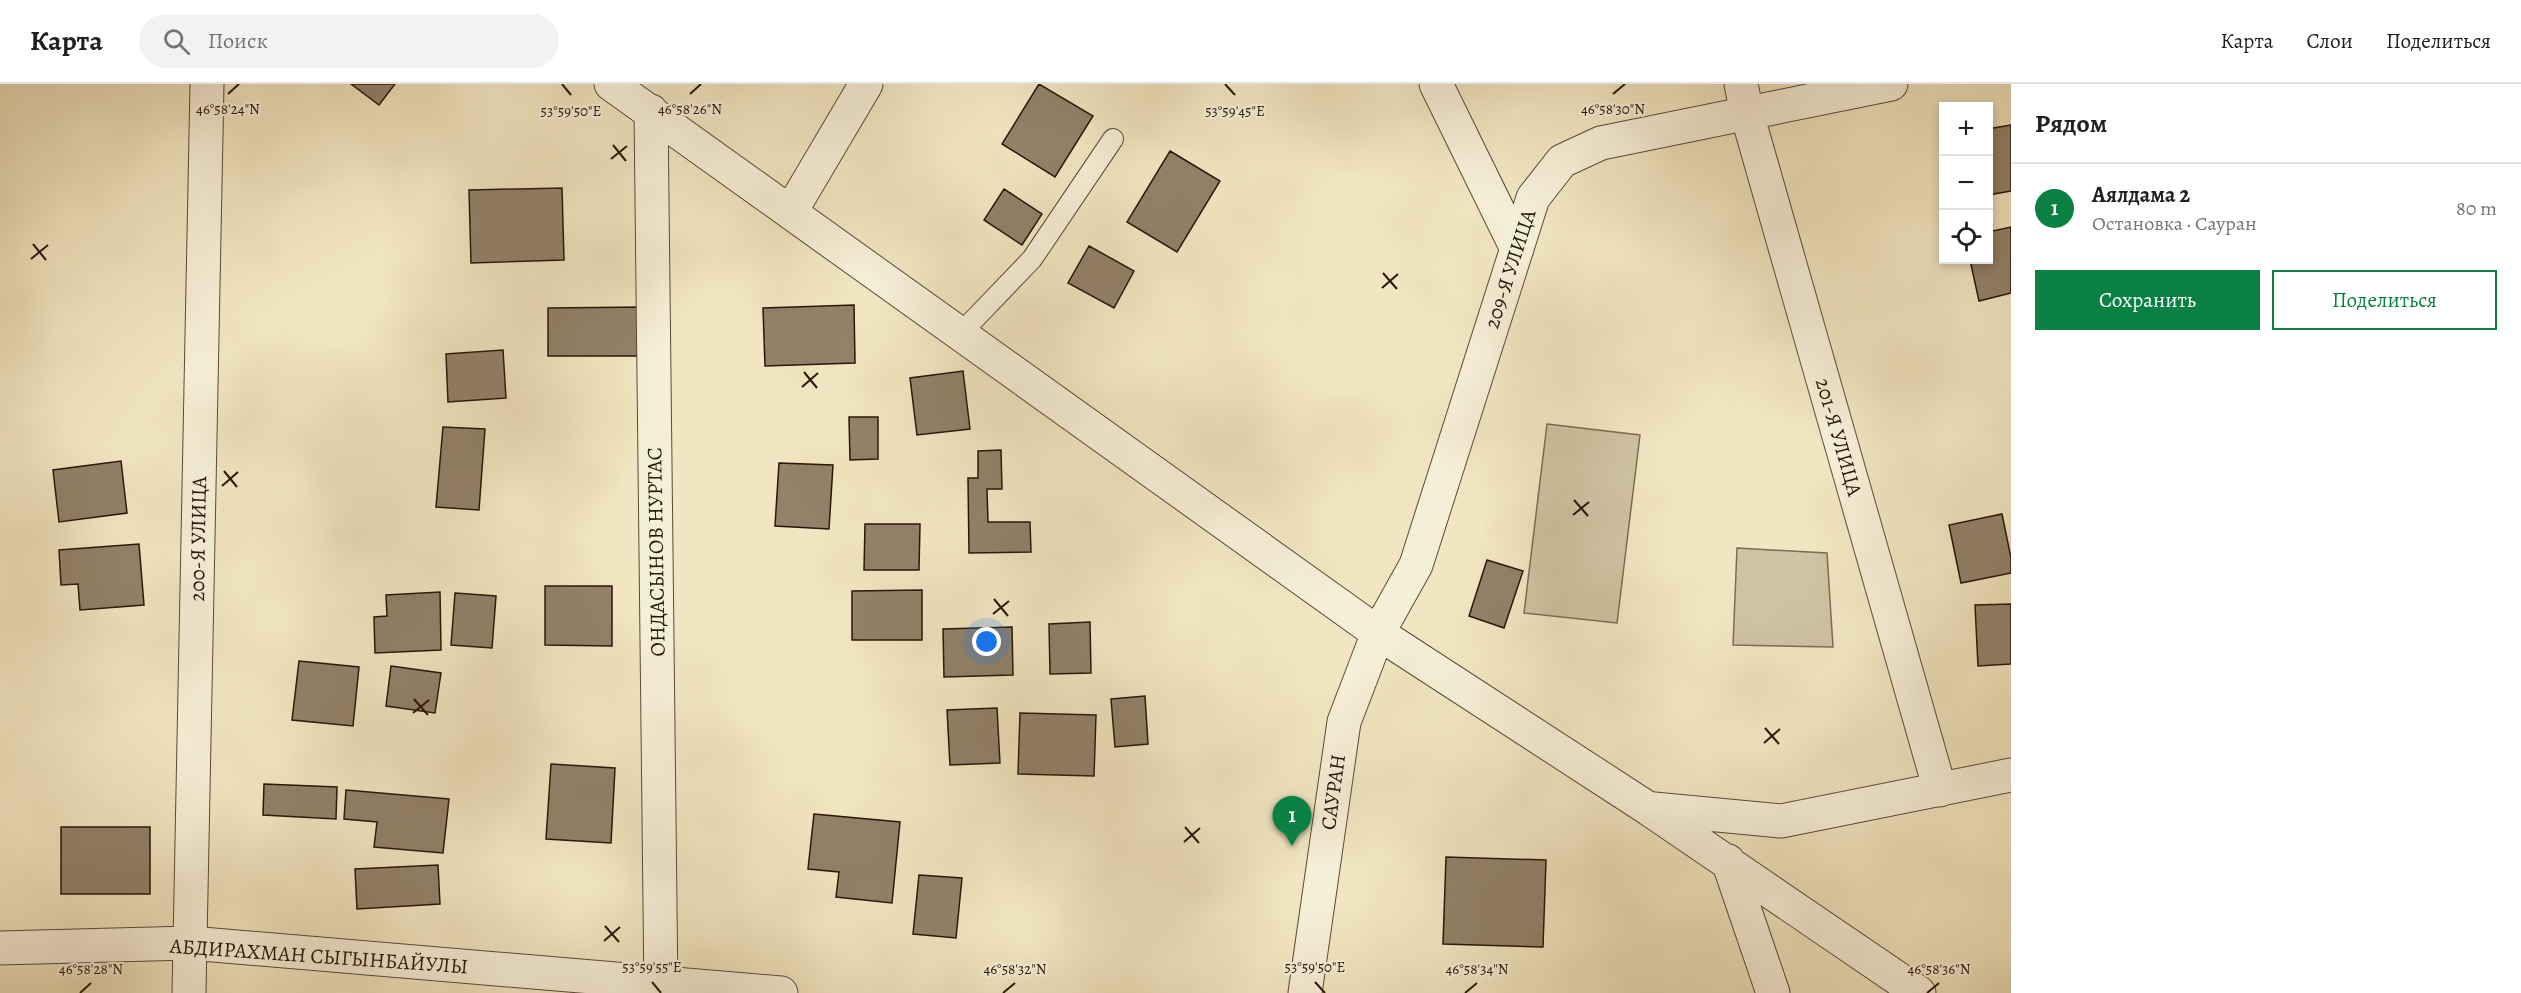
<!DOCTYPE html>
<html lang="ru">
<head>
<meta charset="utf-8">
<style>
	body { margin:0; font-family:Alegreya,serif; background:#f2f2f2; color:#202124 }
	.controls { position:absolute; right:18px; top:18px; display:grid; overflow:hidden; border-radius:0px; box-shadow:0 3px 9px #0003 }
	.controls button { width:54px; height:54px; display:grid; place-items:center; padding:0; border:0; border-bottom:2px solid #e0e0e0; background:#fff; color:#202124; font:30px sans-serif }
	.you { position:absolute; left:987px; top:558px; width:21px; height:21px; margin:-15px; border:4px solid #fff; border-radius:50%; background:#1a73e8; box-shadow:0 0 0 9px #1a73e833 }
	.badge { display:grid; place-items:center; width:39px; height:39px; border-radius:50%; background:#0b8043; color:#fff; font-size:20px; font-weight:700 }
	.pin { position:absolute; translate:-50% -50px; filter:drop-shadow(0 2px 3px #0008) }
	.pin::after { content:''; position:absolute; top:32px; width:21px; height:18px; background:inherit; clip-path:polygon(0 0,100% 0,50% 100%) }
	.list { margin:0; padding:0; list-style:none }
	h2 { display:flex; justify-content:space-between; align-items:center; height:78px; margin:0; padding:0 24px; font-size:26px }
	h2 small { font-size:20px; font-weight:400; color:#757577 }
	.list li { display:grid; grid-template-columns:39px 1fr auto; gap:18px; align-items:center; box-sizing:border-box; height:90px; padding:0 24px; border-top:2px solid #e0e0e0 }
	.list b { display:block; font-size:22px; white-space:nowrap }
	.list p { margin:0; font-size:20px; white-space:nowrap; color:#757577 }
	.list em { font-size:20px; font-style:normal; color:#757577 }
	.actions { display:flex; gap:12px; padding:18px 24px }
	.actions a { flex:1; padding:14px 0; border:2px solid #0b8043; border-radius:0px; text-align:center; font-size:21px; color:#0b8043 }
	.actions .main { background:#0b8043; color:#fff }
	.icon { flex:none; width:33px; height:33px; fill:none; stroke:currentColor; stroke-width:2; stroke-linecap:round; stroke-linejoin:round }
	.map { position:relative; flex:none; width:2011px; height:909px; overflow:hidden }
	header { display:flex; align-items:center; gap:36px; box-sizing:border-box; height:84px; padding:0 30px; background:#fff; border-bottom:2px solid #e0e0e0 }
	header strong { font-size:28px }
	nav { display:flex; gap:33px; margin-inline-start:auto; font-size:21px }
	.search { width:420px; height:54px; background:#f2f2f2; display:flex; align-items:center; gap:15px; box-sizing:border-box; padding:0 21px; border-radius:33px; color:#757577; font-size:22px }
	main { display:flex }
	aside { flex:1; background:#fff }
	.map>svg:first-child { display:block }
	.green { fill:#cfc3a2; stroke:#7c6c56; stroke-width:1.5 }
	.building { fill:#918269; stroke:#281609; stroke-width:1.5 }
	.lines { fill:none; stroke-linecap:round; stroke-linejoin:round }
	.service-casing { stroke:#5a4a37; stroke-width:22 }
	.minor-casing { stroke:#5a4a37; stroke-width:35 }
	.service { stroke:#f6efd7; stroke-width:20 }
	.minor { stroke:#f6efd7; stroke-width:33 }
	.ticks { fill:none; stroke:#281609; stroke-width:2 }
	.labels { text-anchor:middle; stroke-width:4.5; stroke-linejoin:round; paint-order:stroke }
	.street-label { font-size:21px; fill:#281609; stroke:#f6efd7 }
	.ticks-label { font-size:15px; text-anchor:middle; fill:#281609; stroke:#f6efd7; stroke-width:4.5; stroke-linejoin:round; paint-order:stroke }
</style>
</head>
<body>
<header>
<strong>Карта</strong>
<div class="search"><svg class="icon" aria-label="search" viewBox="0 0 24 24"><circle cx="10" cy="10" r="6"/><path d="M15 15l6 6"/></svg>Поиск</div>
<nav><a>Карта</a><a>Слои</a><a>Поделиться</a></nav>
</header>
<main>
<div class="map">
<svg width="2011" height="909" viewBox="0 0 2011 909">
	<rect width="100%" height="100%" fill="#f1e6c1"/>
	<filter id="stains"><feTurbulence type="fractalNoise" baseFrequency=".00333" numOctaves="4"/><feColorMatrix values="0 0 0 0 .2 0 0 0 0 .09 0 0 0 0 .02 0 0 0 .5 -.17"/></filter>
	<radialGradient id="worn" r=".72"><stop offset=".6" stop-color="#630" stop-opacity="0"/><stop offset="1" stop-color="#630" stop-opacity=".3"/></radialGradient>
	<!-- green -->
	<path class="green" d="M1547,340L1640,351L1617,539L1524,529Z
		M1737,464L1827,469L1833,563L1733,561Z"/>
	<!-- building -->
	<path class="building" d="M351,0H395L379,21Z
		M1039,0L1093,32L1055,93L1002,60Z
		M2011,41V107L1988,111V45Z
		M1170,67L1220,97L1177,168L1127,138Z
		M562,104L564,176L471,179L469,106Z
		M1004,105L1042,130L1022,161L984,136Z
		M2011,143V209L1979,217L1970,176H1988V148Z
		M1089,162L1134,187L1114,224L1068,199Z
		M854,221L855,279L765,282L763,224Z
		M642,223L643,272H548V224Z
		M503,266L506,314L448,318L446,270Z
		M963,287L970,345L917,351L910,294Z
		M849,333H878V375L850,376Z
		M443,343L485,345L479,426L436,423Z
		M1001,366L1002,405H987L988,438H1030L1031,468L969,469L968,394H978V367Z
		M121,377L127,429L59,438L53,386Z
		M779,379L833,381L829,445L775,442Z
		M2002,430L2011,474V489L1961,499L1949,441Z
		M865,440H920L919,486H864Z
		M139,460L144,521L80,526L78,500L61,501L59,466Z
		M1487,476L1523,487L1504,544L1469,532Z
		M545,502H612V562L545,561Z
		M922,506V556H852V507Z
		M440,508L441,566L375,569L374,533L387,532L386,511Z
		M455,509L496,512L492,564L451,561Z
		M2011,520V580L1978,582L1975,521Z
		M1090,538L1091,589L1050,590L1049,540Z
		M1012,543L1013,591L944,593L943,545Z
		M299,577L359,583L353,642L292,636Z
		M391,582L441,589L435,629L386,622Z
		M1145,612L1148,660L1115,663L1111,615Z
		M997,624L1000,679L950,681L947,626Z
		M1020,629L1096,631L1094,692L1018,690Z
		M551,680L615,684L611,759L546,755Z
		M264,700L337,703L336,735L263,731Z
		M346,706L449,715L443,769L374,763L377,738L344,735Z
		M814,730L900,738L892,819L836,813L839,788L808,785Z
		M61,743H150V810H61Z
		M1446,773L1546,776L1543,863L1443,860Z
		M438,781L440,820L357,825L355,785Z
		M919,791L962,794L956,854L913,850Z"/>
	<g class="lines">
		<!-- service casing -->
		<g class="service-casing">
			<path id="service" d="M961,249L1032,175L1113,55"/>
		</g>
		<!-- minor casing -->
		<g class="minor-casing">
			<path id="minor" d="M611,0L1378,549L1649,725L1919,909
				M1436,0L1517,165
				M1741,0L1747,30L1940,706
				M651,27L661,909
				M791,127L866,0
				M1654,725L1781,737L2011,691
				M1728,777L1773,909
				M0,864L190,859L781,909
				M189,909L207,0
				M1305,909L1344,638L1378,549L1416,481L1533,114L1562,77L1601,59L1891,0"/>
		</g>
		<!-- service -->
		<use href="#service" class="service"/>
		<!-- minor -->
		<use href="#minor" class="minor"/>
	</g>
	<!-- ticks -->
	<path class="ticks" d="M562,0L571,11M1225,0L1235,11M228,10L239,0M690,10L701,0M1613,10L1625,0M613,61L626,77M611,75L627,62M33,160L46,176M31,175L48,161M1383,189L1397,205M1382,204L1398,190M804,288L817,304M802,303L818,289M224,387L237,403M222,402L238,388M1574,416L1588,432M1573,431L1589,418M994,515L1008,532M993,530L1009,517M414,615L428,631M413,629L429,616M1765,644L1779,660M1764,659L1780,645M1185,743L1199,759M1184,758L1200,744M605,842L619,858M604,857L620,843M652,898L661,909M1315,898L1325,909M80,909L91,899M1003,909L1015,899M1465,909L1477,899M1927,909L1939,899"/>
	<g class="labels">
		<!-- street labels -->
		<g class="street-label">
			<text transform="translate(1510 185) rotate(-72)" y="7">209-Я УЛИЦА</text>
			<text transform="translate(1839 353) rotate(74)" y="7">201-Я УЛИЦА</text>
			<text transform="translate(198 455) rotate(-89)" y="7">200-Я УЛИЦА</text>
			<text transform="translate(656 468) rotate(-91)" y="7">ОНДАСЫНОВ НУРТАС</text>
			<text transform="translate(1333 708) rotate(-82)" y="7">САУРАН</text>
			<text transform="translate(319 872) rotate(4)" y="7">АБДИРАХМАН СЫГЫНБАЙУЛЫ</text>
		</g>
	</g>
	<g class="ticks-label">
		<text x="228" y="30">46°58'24"N</text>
		<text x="690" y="30">46°58'26"N</text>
		<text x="1613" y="30">46°58'30"N</text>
		<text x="571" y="32">53°59'50"E</text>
		<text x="1235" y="32">53°59'45"E</text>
		<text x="652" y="888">53°59'55"E</text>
		<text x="1315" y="888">53°59'50"E</text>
		<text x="91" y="890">46°58'28"N</text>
		<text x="1015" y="890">46°58'32"N</text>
		<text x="1477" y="890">46°58'34"N</text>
		<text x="1939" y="890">46°58'36"N</text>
	</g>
	<rect width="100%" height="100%" filter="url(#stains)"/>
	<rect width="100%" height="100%" fill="url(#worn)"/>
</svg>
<div class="controls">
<button>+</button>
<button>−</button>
<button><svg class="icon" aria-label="locate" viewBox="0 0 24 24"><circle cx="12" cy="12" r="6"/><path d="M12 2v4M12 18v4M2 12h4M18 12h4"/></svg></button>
</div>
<div class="you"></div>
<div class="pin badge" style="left:1292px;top:762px">1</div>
</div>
<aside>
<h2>Рядом<small></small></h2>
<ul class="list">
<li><span class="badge">1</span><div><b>Аялдама 2</b><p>Остановка · Сауран</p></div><em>80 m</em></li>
</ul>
<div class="actions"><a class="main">Сохранить</a><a>Поделиться</a></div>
</aside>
</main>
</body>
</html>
